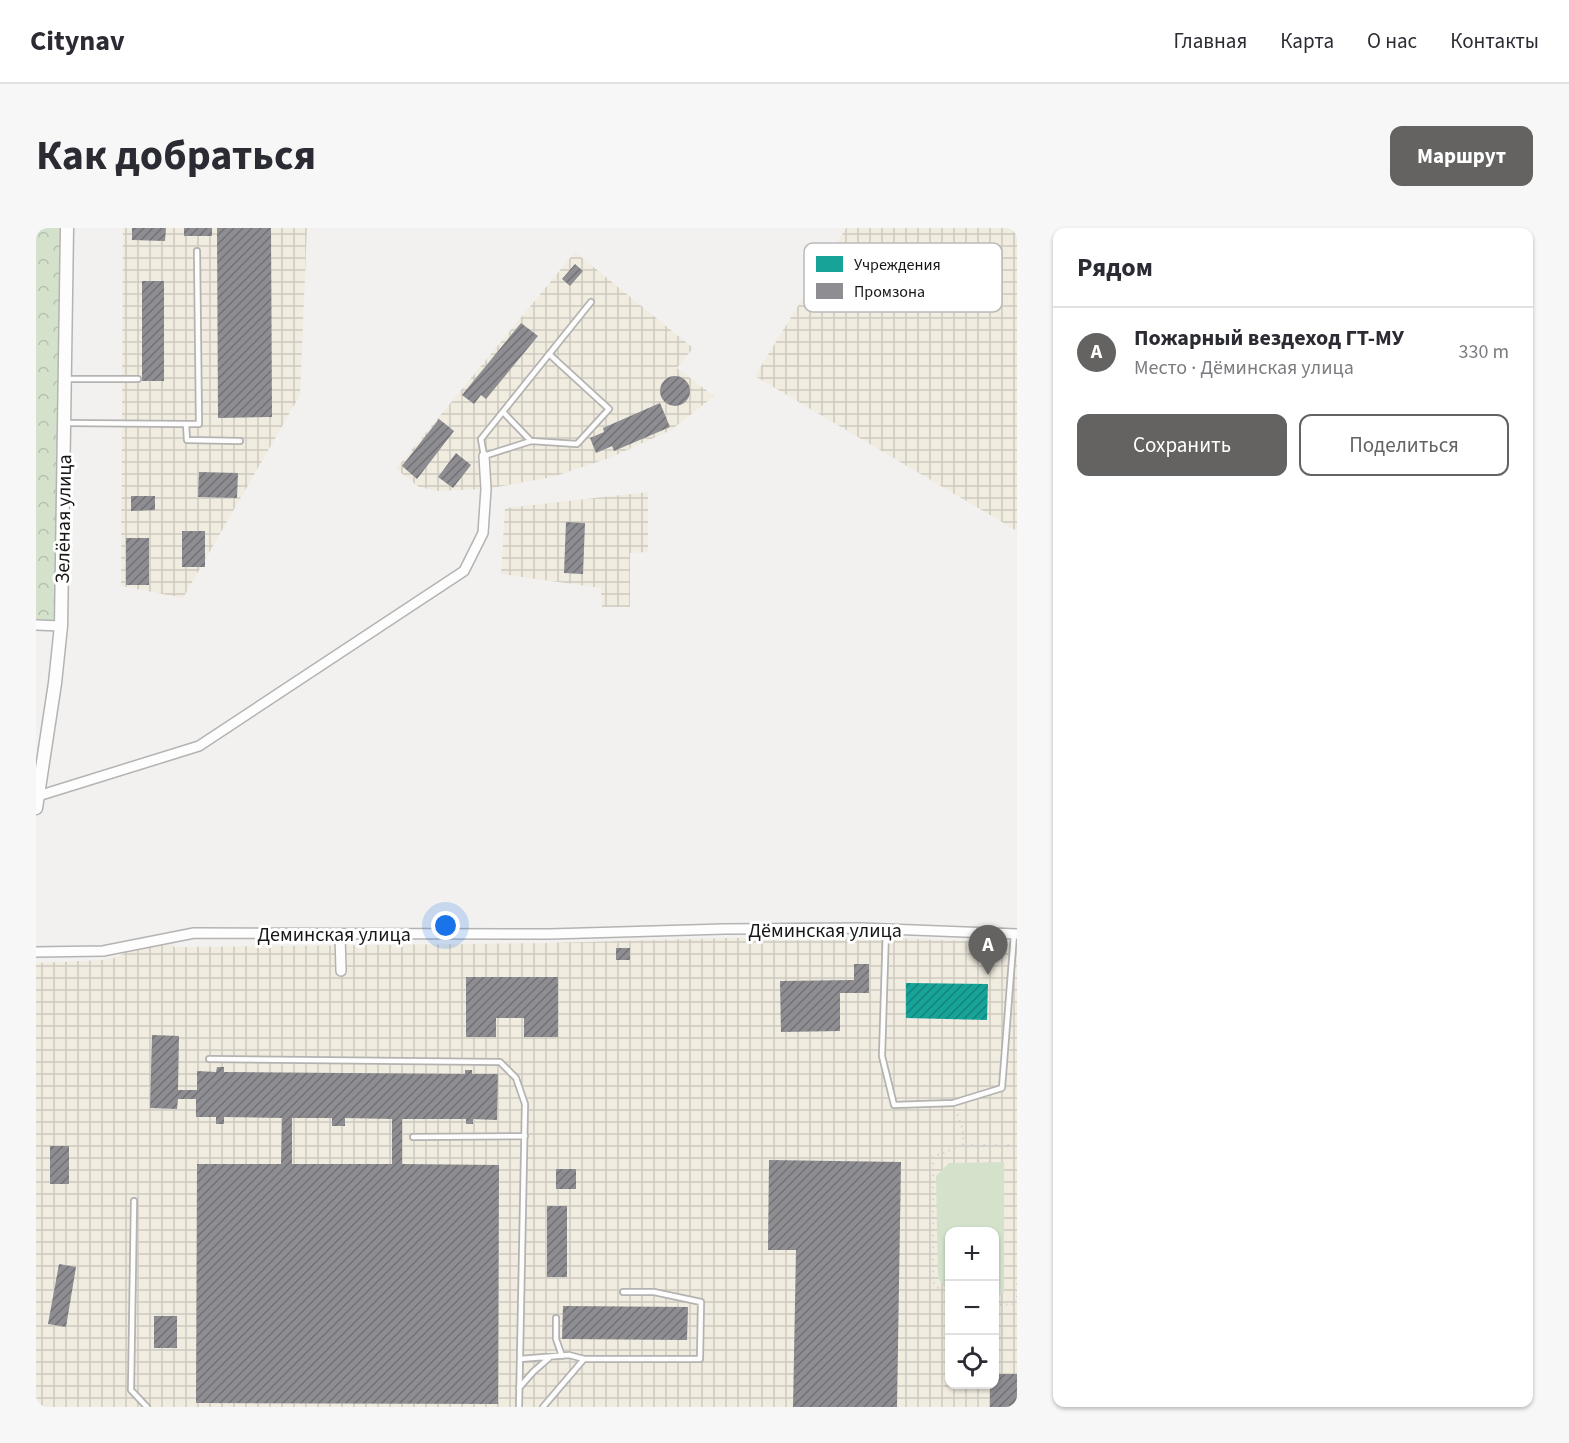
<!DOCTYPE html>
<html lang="ru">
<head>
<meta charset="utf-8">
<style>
	body { margin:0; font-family:"Source Sans 3",sans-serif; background:#f7f7f7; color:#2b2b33 }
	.controls { position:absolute; right:18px; bottom:18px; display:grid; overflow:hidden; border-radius:12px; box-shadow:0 2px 4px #0004 }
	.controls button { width:54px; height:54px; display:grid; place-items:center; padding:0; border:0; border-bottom:2px solid #e1e1e2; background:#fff; color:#2b2b33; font:30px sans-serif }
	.you { position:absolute; left:410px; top:698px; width:21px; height:21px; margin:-15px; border:4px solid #fff; border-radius:50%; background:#1a73e8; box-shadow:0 0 0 9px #1a73e833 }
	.badge { display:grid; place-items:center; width:39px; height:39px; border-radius:50%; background:#646362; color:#fff; font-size:20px; font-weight:700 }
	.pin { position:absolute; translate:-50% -50px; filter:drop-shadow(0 2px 3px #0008) }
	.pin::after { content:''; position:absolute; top:32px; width:21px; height:18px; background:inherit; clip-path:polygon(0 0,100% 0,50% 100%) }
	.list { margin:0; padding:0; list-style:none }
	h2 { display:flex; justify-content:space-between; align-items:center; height:78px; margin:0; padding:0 24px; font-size:26px }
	h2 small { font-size:20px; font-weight:400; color:#7c7c81 }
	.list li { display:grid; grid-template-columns:39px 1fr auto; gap:18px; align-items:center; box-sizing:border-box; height:90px; padding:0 24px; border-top:2px solid #e1e1e2 }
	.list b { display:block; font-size:22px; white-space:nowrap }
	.list p { margin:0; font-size:20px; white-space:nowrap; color:#7c7c81 }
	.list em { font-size:20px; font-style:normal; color:#7c7c81 }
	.actions { display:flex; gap:12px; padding:18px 24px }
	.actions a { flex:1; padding:14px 0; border:2px solid #646362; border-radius:12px; text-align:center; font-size:21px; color:#646362 }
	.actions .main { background:#646362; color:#fff }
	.icon { flex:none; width:33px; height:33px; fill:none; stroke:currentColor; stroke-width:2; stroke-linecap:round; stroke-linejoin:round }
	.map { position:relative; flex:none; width:981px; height:1179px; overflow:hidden; border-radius:12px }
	header { display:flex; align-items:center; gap:36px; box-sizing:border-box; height:84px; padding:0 30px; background:#fff; border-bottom:2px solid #e1e1e2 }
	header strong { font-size:28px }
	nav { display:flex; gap:33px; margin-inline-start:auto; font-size:21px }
	.intro { display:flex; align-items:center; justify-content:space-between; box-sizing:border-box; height:144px; padding:0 36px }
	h1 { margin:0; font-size:42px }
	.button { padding:15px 27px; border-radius:12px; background:#646362; color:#fff; font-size:21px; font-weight:700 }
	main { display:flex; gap:36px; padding:0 36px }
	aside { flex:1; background:#fff; border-radius:12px; box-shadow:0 2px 4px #0004 }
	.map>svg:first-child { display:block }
	.industrial { fill:url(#industrial-grid); fill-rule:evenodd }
	.forest { fill:url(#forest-crowns) }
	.pitch { fill:#d4e2cc }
	.public { fill:url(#public-hatch) }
	.industry { fill:url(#industry-hatch); fill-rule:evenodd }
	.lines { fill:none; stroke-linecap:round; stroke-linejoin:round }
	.lane-casing { stroke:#b4b3b2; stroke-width:8 }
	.street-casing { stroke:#b4b3b2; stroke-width:12 }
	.secondary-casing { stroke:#b4b3b2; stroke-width:15 }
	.path { stroke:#d2d2d1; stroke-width:2; stroke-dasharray:1.5 4.5; stroke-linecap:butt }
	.lane { stroke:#fdfdfd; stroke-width:4.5 }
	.street { stroke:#fdfdfd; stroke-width:9 }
	.secondary { stroke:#fdfdfd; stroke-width:12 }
	.labels { text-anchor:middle; stroke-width:6; stroke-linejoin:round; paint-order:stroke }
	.street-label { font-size:20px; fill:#181716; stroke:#fff }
	.key { fill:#fff; stroke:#bab9b9; stroke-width:1.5 }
	.key-label { font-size:16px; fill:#181716 }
</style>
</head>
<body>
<header>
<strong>Citynav</strong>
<nav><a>Главная</a><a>Карта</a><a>О нас</a><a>Контакты</a></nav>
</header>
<div class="intro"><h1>Как добраться</h1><a class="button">Маршрут</a></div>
<main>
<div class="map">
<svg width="981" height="1179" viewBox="0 0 981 1179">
	<defs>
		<pattern id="industrial-grid" width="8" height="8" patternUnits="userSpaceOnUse" patternTransform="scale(1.5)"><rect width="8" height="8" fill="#f1ece0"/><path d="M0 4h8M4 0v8" fill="none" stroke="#cecabf"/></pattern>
		<pattern id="forest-crowns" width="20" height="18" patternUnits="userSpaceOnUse" patternTransform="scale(1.5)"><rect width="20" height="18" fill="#d4e2cc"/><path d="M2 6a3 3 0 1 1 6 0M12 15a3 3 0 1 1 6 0" fill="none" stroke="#b5c1ae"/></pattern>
		<pattern id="public-hatch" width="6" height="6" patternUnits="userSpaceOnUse" patternTransform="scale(1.5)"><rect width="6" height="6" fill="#17a398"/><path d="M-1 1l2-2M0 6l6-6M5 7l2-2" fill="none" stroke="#14847b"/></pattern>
		<pattern id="industry-hatch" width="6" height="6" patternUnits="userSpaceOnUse" patternTransform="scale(1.5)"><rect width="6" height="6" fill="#8d8d92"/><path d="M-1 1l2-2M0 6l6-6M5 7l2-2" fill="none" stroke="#727276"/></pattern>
	</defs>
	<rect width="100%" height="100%" fill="#f2f1f0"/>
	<!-- industrial -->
	<path class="industrial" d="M87,0H271L264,167L147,370L85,358Z
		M810,0H981V303L719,148Z
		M539,24L657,120L641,140L678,168L635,202L576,229L517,249L450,261L400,263L383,259L360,241Z
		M612,264V324L594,325V379H566L565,360L465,346L469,280Z
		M825,709L981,715V1179H0V735L68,732L77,730L96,722L134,715L138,719L514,715L688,710ZM914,1004H958V1156H914Z"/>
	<!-- forest -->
	<path class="forest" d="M0,0H31L25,398L0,397Z"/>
	<!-- pitch -->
	<path class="pitch" d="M968,934V1065L959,1069L958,1004H914L913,1065L902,1050L900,948L913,935Z"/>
	<!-- public -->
	<path class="public" d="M870,755L952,756L951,792L870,790Z"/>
	<!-- industry -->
	<path class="industry" d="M96,0H130L129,13L96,12Z
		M148,0H176V8H148Z
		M181,0H235L236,189L182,190Z
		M539,36L547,43L534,58L526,51Z
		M106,53H128V153H106Z
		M485,95L502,108L450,171L445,167L438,176L426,167Z
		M624 163a15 15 0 1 1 30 0a15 15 0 1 1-30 0Z
		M624,175L634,199L578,223L576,218L560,225L554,210L568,204L567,200Z
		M403,191L418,203L381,251L366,238Z
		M420,225L435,237L417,260L402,249Z
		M163,244L202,245L201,270L162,269Z
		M95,268H119V282L95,283Z
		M530,294L549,295L547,346L528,345Z
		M146,303H169V339H146Z
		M90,310H113V357H90Z
		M580,720H594V732H580Z
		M818,736H833V765H804V803L745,804L744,753L818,752Z
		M430,749H522V809H488V790H460V809H430Z
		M116,807L143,808L142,862H161V843L180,844L181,839H188V844L429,846V842H436V846H462L461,892L437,891V896H430V891H366V936L463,937L462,1176L160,1175L161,936H245L246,890L188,889V896H180V889H160V871H142L141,881L114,880ZM256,890H296V898H309V890L356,891V936H256Z
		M14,918H33V956H14Z
		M733,932L865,934L861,1179H757L760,1022H732Z
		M520,941H540V961H520Z
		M511,978H531V1049H511Z
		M23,1036L40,1039L30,1099L12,1096Z
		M527,1078L652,1079L651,1112L526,1111Z
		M118,1088H141V1120H118Z
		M958,1146H981V1179H954V1156H958Z"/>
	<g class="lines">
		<!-- lane casing -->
		<g class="lane-casing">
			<path id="lane" d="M29,151H102
				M467,184L495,213L541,216L573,181L513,126
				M29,195L150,196L151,212L204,213
				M150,196H163L161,23
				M495,213L448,228L445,211L555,74
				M850,701L846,828L858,877L917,875L966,860L978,706
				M173,831L464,834L480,850L489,876L483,1179
				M377,909L489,908
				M98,973L95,1162L111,1179
				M520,1090V1111L526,1128
				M484,1131L533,1127L548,1131H664L665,1074L618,1064H587
				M483,1160L497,1144L513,1130
				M507,1179L548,1131"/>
		</g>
		<!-- street casing -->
		<g class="street-casing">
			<path id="street" d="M0,397L25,398
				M2,568L163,518L428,343L447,305L450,261L448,228
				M304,706L305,743
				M0,724L67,723L158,705L514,706L688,701L825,700L981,706"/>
		</g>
		<!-- secondary casing -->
		<g class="secondary-casing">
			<path id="secondary" d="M0,580L19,455L25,398L31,0"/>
		</g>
		<!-- path -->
		<path class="path" d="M919,881L927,901V917
			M914,1074L897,1054V929L927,917H981
			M958,1077L981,1076V1047"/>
		<!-- lane -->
		<use href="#lane" class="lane"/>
		<!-- street -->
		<use href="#street" class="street"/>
		<!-- secondary -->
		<use href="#secondary" class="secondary"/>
	</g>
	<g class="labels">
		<!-- street labels -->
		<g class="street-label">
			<text transform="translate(27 291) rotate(-89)" y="7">Зелёная улица</text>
			<text x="789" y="709">Дёминская улица</text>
			<text x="298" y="713">Деминская улица</text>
		</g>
	</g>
	<!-- legend -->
	<rect x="768" y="15" width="198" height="69" rx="9" class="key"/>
	<rect x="780" y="28" width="27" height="16" fill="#17a398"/>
	<rect x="780" y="55" width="27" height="16" fill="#8d8d92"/>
	<g class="key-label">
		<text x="818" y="42">Учреждения</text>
		<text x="818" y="69">Промзона</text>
	</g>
</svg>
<div class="controls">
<button>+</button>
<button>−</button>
<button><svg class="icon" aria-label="locate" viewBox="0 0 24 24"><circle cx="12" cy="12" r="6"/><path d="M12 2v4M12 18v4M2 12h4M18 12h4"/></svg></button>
</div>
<div class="you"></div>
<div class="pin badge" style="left:952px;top:747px">A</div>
</div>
<aside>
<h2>Рядом<small></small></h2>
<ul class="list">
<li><span class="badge">A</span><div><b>Пожарный вездеход ГТ-МУ</b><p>Место · Дёминская улица</p></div><em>330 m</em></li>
</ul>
<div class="actions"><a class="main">Сохранить</a><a>Поделиться</a></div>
</aside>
</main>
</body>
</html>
